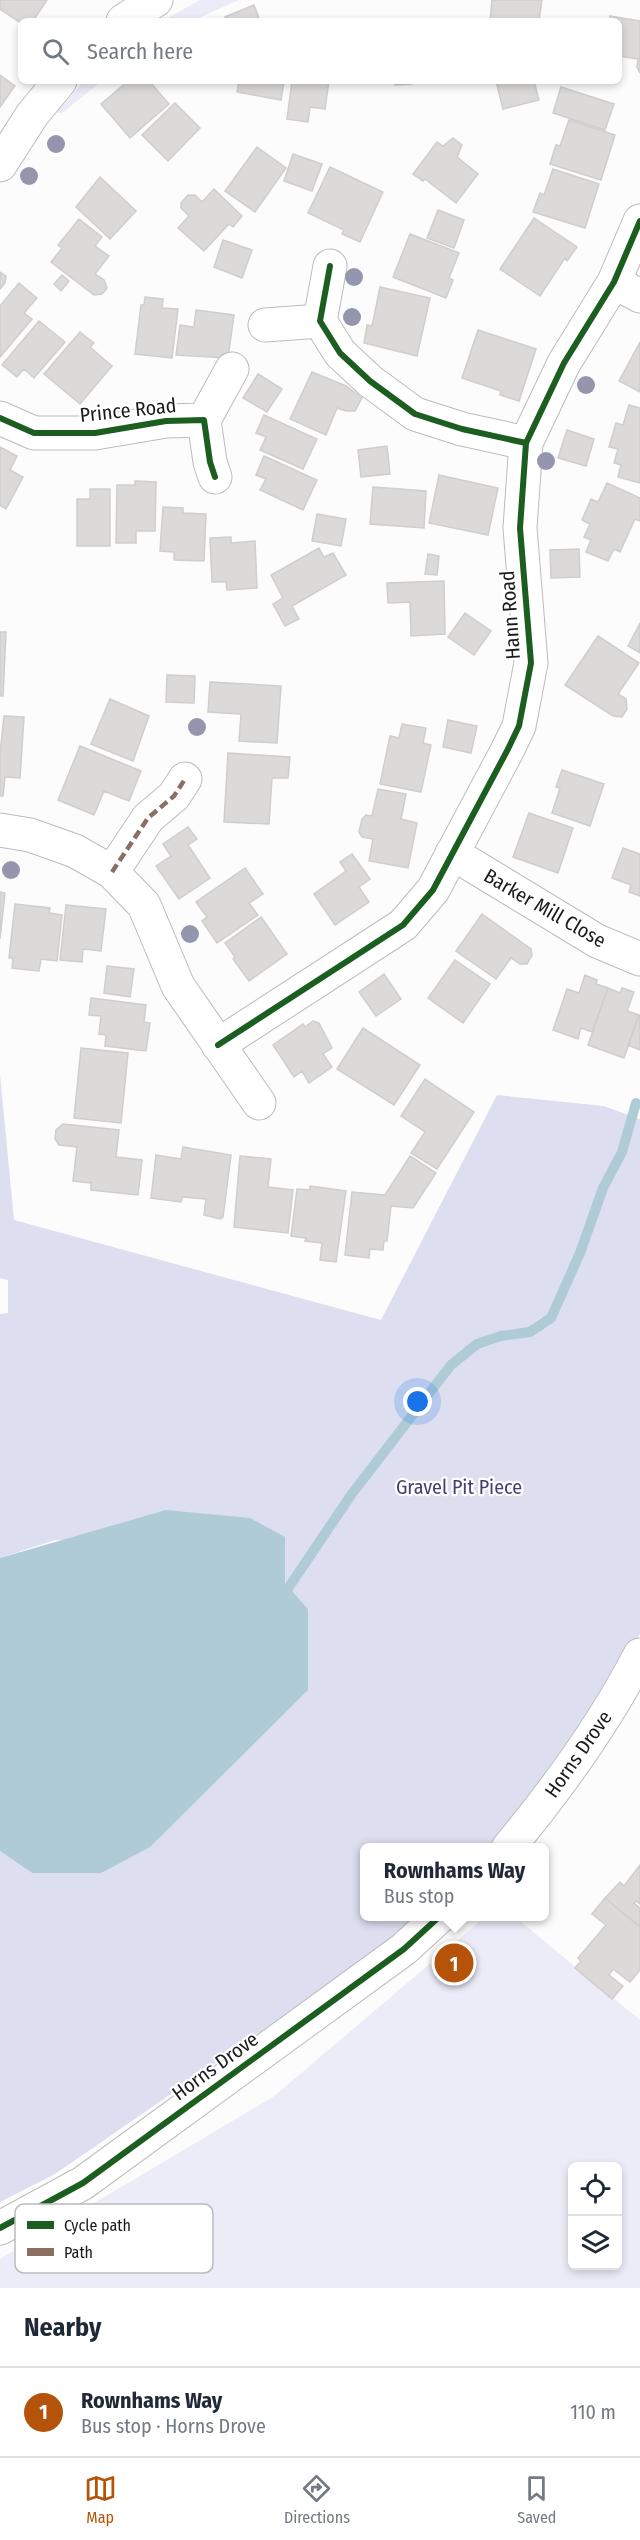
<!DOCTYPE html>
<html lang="en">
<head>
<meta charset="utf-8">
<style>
	body { margin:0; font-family:"Fira Sans Condensed",sans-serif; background:#f2f2f3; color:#1f2937 }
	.controls { position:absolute; right:18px; bottom:18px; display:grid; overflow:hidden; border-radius:9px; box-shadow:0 3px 9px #0003 }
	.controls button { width:54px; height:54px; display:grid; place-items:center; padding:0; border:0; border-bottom:2px solid #e0e1e3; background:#fff; color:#1f2937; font:30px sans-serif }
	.you { position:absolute; left:418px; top:1402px; width:21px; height:21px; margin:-15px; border:4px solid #fff; border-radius:50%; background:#1a73e8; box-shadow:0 0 0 9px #1a73e833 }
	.badge { display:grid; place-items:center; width:39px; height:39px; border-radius:50%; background:#b45309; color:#fff; font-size:20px; font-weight:700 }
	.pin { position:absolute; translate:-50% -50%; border:3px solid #fff; box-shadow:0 2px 6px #0006 }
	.popup { position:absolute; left:360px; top:1843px; width:189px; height:78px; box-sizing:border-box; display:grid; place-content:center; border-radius:9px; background:#fff; filter:drop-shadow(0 2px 4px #0005); font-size:20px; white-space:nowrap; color:#747a83 }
	.popup b { font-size:22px; color:#1f2937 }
	.popup::after { content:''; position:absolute; left:50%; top:100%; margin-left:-12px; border:12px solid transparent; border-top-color:#fff }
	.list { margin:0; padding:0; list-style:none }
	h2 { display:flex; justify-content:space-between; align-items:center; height:78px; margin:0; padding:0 24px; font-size:26px }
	h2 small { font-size:20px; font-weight:400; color:#747a83 }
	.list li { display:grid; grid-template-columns:39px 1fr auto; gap:18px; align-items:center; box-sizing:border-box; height:90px; padding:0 24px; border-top:2px solid #e0e1e3 }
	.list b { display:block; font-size:22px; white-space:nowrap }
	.list p { margin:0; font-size:20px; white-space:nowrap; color:#747a83 }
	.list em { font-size:20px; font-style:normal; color:#747a83 }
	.icon { flex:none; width:33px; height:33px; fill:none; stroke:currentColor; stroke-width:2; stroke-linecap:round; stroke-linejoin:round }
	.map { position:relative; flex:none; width:640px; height:2288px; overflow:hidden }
	.search { position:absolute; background:#fff; box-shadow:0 3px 9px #0003; left:18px; right:18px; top:18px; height:66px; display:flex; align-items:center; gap:15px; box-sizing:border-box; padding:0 21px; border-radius:9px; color:#747a83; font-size:22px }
	.sheet { height:168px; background:#fff }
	nav { display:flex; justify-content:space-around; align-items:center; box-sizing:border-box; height:84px; border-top:2px solid #e0e1e3; background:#fff; font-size:16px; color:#747a83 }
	nav a { display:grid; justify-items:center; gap:3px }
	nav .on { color:#b45309 }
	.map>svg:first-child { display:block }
	.green { fill:#ebecf7; fill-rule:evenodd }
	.forest { fill:#dddef0 }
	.water { fill:#afcbd5 }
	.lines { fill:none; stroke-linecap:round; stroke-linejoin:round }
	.stream { stroke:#afcbd5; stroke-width:10 }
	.building { fill:#dcdad9; stroke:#cfcdcd; stroke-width:1.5 }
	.minor-casing { stroke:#bcbcbd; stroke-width:35 }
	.minor { stroke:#fff; stroke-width:33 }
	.quiet { stroke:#8d6e63; stroke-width:4.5; stroke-dasharray:9 4.5; stroke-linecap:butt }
	.cycleway-casing { stroke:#fff; stroke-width:10 }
	.cycleway { stroke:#1b5e20; stroke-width:6 }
	.tree { fill:#9595ae }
	.labels { text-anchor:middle; stroke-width:4.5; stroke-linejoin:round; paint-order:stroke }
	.street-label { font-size:20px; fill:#1a1a1e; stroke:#fff }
	.park-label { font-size:20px; fill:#41406e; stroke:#fff }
	.key { fill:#fff; stroke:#bababc; stroke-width:1.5 }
	.key-label { font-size:16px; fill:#1a1a1e }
</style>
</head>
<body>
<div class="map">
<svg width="640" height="2288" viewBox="0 0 640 2288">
	<rect width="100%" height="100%" fill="#fcfcfc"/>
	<!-- green -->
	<path class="green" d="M200,0H239L192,21H162Z
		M84,81H102L61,114L57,112Z
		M485,1917H515L640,2020V2288H0V2259L273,2097ZM572,2166H618V2266H572Z"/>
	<!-- forest -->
	<path class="forest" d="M0,1075L14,1220L381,1320L497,1095L604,1106L640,1119V1634L532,1814L498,1847L364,1848V1916L427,1917L55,2174L0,2202V1851L32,1873H101L308,1609L285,1583V1537L55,1540L0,1558V1314L8,1313V1280L0,1278Z"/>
	<!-- water -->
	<path class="water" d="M166,1510L250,1518L285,1537V1583L308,1609V1690L150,1847L101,1873H32L0,1851V1558Z"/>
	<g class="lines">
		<!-- stream -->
		<path class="stream" d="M289,1587L351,1495L451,1365L477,1344L501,1336L530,1332L551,1318L580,1253L603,1188L622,1152L636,1103"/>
	</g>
	<!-- building -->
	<path class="building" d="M0,0H47L33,21H21V23L0,9Z
		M492,0H542L539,21H490Z
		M254,5L260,21H227L225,17Z
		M610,16L640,21V73L637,67L638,59L619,56V21H610Z
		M0,75L15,86L0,107Z
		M128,81H149L169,104L130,138L101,104Z
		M239,81H284L281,100L237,92Z
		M292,81H329L325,109L310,107L308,122L287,119Z
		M395,81H412V84L395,85Z
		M496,81H534L539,100L503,109Z
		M561,87L614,104L605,130L553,113Z
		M175,103L200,128L168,161L142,135Z
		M569,120L615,135L601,180L550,164L556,145L560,146Z
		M453,138L462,145L457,157L478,174L456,203L425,179L423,181L413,174L437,142L443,146Z
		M257,147L286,168L255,212L225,191Z
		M293,154L322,164L312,191L284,181Z
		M330,167L383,192L360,242L342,234L344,230L308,213Z
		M553,169L599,184L585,228L533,212L540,193L544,195Z
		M100,177L136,211L110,239L76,207Z
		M214,189L242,216L233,227L229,224L204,251L178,228L189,216L181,208V203L188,195H195L202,202Z
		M438,210L464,220L454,248L427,238Z
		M534,218L577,247L567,261L565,258L540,296L500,269Z
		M79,219L102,237L95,246L109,256L95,274L104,280L107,288L102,294L94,295L51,262L62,248L58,245Z
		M410,234L459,253L449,278L453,280L446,298L393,277Z
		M223,240L252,250L242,278L214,267Z
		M0,272L6,276L5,283L0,289Z
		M62,275L69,281L61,291L54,284Z
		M19,283L37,298L24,313L32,319L0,357V306Z
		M380,287L430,298L417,356L364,343L367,325L372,326Z
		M145,297L163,299L162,308L178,309L172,358L135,354L141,305H144Z
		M196,310L234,315L228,358L176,355L180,325L194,327Z
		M39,321L65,342L34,378L24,369L17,377L2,365Z
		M478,330L536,349L519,401L500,395L501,391L462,378Z
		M80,332L94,343L90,347L112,366L80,404L44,374Z
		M640,342V392L619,381Z
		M312,372L346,386L362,398L355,411H346L337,408L326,435L290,419Z
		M258,374L282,389L267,412L243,398Z
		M629,405L640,408V483L618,477L621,465L614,463L618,449L609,447L616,423L623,425Z
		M264,415L317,439L303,469L260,450L266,437L256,433Z
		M567,430L594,439L586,466L558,458Z
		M387,446L390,474L361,477L358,450Z
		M0,447L17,456L10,470L23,477L6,509L0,505Z
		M264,456L317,480L303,510L260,490L266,479L256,475Z
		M439,475L498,488L488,535L429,523Z
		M135,481L156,482L155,531H136V543H116L117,485H135Z
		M607,483L640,498V521L635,519L620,552L614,549L608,561L586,552L591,540L584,537L590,524L582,520L591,499L598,502Z
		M373,487L426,491L424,528L370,524Z
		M90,489H110V546H77V499H90Z
		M163,507L183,508V513L206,514L204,561L174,560V552L160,551Z
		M317,514L346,519L341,546L312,541Z
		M231,537V543L255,541L257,588L227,590L226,582H212L210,538Z
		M319,548L324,557L333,553L346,575L292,606L299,619L285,626L273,604L283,598L271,575Z
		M579,549L580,577L551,578L550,550Z
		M428,554L439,556L437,575L425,574Z
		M444,581L445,634L411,636L410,602L388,603L387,583Z
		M465,613L491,631L474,655L448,637Z
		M640,623V653L628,646Z
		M0,632H6L3,696H0Z
		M598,636L639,663L618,694L626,699L627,709L622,717L613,716L565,685Z
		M167,675L195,676L194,703L166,702Z
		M210,682L281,686L277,743L239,741L241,714L208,712Z
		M110,699L149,716L133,761L91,744Z
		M4,716L24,717L20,778L5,777L3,796H0V754Z
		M448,720L477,726L471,753L443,747Z
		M402,724L426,728L423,743L431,745L421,792L380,784L390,736L399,738Z
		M80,746L141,771L129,801L104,791L94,815L58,800Z
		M228,753L290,757L288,778H272L269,824L224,822Z
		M562,770L604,784L590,826L552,813L560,788L556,787Z
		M378,789L406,794L401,819L417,823L408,868L369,861L373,839L362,837L359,832L362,819L366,815L372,816Z
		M529,813L573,828L558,873L513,857Z
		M188,827L197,839L188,845L210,878L179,899L156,866L171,856L163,844Z
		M623,848L640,854V896L629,892L631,885L612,878Z
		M352,854L370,879L359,887L369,902L335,925L314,894L346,871L340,862Z
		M245,868L263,894L249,903L258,915L217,943L202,921L207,917L196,902Z
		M0,892L5,893L0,939Z
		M15,904L50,908L49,913L62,915L57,961L41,959L39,971L12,968L13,958H9Z
		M66,905L106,909L101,951L83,949L82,962L60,960Z
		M482,914L531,949L532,955L527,964H520L511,958L496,979L456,951Z
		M261,917L287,954L249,981L233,959L235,957L225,943Z
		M455,960L490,984L463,1023L428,998Z
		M107,966L134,969L130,997L104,993Z
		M384,974L401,999L376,1016L359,992Z
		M585,975L597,980L596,984L608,988L592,1032L581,1028L578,1039L553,1030L567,989L579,993Z
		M608,988L620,993L622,988L634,992L627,1011L639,1015L624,1058L588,1045Z
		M91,998L146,1005L144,1022L150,1023L146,1051L105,1046L106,1035L99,1034L101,1016L89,1015Z
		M639,1015L640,1016V1050L628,1045Z
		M313,1021L319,1023L332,1048L323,1054L332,1067L309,1083L302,1071L294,1077L273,1045L303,1024L305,1027Z
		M363,1028L420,1065L394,1105L337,1069Z
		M81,1048L128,1053L121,1123L74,1118Z
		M425,1079L474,1112L437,1169L411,1153L425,1132L401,1116Z
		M63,1124L119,1130L116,1157L142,1160L138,1195L91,1190V1183L73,1181L77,1147L59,1145L55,1139L56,1130Z
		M183,1147L231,1155L223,1217L220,1219L204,1215L206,1199L182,1197L181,1202L151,1198L156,1155L181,1159Z
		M240,1156L271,1159L268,1187L293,1190L288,1233L234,1227Z
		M410,1156L436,1173L413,1208L391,1206L387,1241H384L383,1250L370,1249L369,1258L345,1255L352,1192L385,1195Z
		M310,1186L346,1191L336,1262L320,1260L322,1243L305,1241L306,1238L291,1236L297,1189L310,1190Z
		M640,1865V1904L636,1901L634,1903L640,1908V1927L605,1898L620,1882L624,1886Z
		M605,1898L640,1927V1970L630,1982L613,1969L609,1975L623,1986L612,1999L575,1968L581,1961L578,1958L606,1925L592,1914Z"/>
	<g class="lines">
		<!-- minor casing -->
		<g class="minor-casing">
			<path id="minor" d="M123,21L156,0
				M0,165L32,115L60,81
				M330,266L320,321L340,353L370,381L415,414L462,429L526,443
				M614,282L640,296
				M265,325L320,321
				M0,418L34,433H95L166,421L204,420L210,462L215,477
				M204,420L232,369
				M0,830L30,835L75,851L112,872L144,905L178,986L259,1103
				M452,853L597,941L640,959
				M112,872L148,818L174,796L185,779
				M218,1045L403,925L433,890L508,749L519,726L531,663L520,528L526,443L564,363L614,282L640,221
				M508,1848C558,1788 604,1724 640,1655
				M0,2228L83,2183L404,1949L440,1916"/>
		</g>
		<!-- minor -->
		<use href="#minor" class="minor"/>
		<!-- quiet -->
		<path class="quiet" d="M112,872L148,818L174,796L185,779"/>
		<!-- cycleway casing -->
		<g class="cycleway-casing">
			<path id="cycleway" d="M330,266L320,321L340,353L370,381L415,414L462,429L526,443
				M0,418L34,433H95L166,421L204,420L210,462L215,477
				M218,1045L403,925L433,890L508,749L519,726L531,663L520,528L526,443L564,363L614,282L640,221
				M0,2228L83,2183L404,1949L440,1916"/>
		</g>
		<!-- cycleway -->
		<use href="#cycleway" class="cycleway"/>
	</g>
	<!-- trees -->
	<g class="tree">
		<circle cx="56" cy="144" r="9"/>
		<circle cx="29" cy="176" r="9"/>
		<circle cx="354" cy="277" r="9"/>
		<circle cx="352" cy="317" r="9"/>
		<circle cx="586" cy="385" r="9"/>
		<circle cx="546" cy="461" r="9"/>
		<circle cx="197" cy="727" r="9"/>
		<circle cx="11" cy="870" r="9"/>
		<circle cx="190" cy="934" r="9"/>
	</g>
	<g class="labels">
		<!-- street labels -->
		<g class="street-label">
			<text transform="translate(128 410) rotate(-6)" y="7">Prince Road</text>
			<text transform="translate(510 615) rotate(-94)" y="7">Hann Road</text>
			<text transform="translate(545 908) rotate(30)" y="7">Barker Mill Close</text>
			<text transform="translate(578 1754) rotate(-55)" y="7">Horns Drove</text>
			<text transform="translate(215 2066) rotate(-36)" y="7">Horns Drove</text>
		</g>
		<!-- park labels -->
		<g class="park-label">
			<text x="459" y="1494">Gravel Pit Piece</text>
		</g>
	</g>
	<!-- legend -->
	<rect x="15" y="2204" width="198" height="69" rx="9" class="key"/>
	<rect x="27" y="2221" width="27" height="8" fill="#1b5e20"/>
	<rect x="27" y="2248" width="27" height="8" fill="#8d6e63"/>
	<g class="key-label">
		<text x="64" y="2231">Cycle path</text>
		<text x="64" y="2258">Path</text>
	</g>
</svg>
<div class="controls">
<button><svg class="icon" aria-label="locate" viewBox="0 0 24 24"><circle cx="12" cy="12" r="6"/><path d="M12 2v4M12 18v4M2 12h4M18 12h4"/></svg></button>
<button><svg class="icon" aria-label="layers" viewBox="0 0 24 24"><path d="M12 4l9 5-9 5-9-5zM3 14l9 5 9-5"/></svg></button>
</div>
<div class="you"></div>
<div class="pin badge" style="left:454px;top:1963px">1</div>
<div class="popup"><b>Rownhams Way</b>Bus stop</div>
<div class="search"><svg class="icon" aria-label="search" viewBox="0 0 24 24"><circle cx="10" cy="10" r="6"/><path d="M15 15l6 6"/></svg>Search here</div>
</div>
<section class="sheet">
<h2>Nearby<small></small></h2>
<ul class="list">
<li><span class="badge">1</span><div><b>Rownhams Way</b><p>Bus stop · Horns Drove</p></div><em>110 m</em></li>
</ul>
</section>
<nav>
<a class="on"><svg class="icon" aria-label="map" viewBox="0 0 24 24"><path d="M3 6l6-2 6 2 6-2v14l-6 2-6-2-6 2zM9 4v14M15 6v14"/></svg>Map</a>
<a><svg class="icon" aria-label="directions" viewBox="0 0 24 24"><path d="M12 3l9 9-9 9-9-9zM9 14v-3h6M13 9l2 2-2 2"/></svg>Directions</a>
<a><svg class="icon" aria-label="saved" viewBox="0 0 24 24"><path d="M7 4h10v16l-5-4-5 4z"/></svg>Saved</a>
</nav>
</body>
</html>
